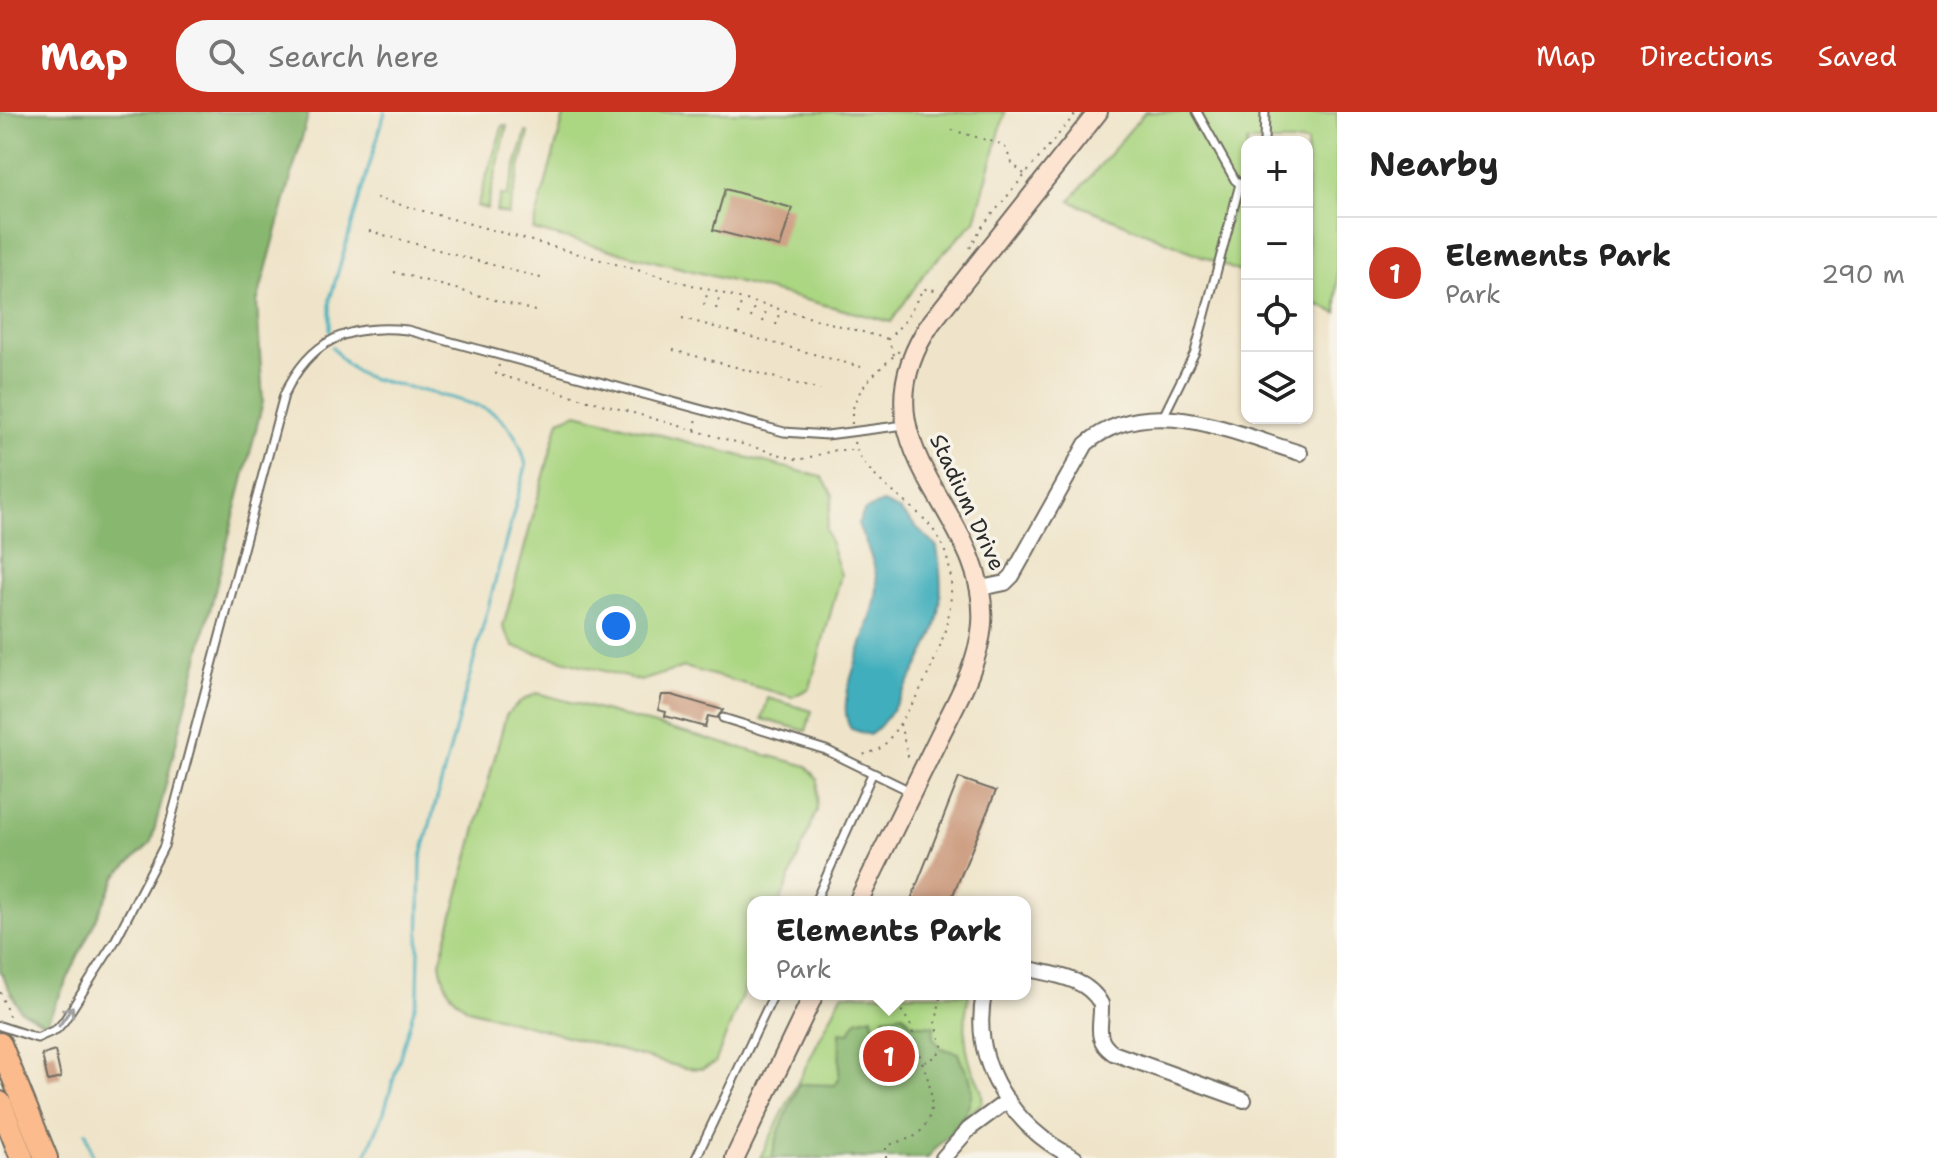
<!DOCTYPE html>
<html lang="en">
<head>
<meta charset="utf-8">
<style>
	body { margin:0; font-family:"Shantell Sans",sans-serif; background:#f6f6f6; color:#222 }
	.controls { position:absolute; right:24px; top:24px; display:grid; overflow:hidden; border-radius:16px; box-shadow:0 2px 6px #0004 }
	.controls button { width:72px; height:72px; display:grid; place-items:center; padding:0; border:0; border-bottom:2px solid #e0e0e0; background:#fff; color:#222; font:40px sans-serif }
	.you { position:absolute; left:616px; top:514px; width:28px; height:28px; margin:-20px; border:6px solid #fff; border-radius:50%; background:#1a73e8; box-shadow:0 0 0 12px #1a73e833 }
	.badge { display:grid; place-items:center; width:52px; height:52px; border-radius:50%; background:#c8321e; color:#fff; font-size:26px; font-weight:700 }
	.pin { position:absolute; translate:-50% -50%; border:4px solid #fff; box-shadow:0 2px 8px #0006 }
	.popup { position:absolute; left:747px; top:784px; width:284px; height:104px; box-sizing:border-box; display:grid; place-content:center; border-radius:16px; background:#fff; filter:drop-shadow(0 2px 6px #0005); font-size:26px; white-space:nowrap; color:#767676 }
	.popup b { font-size:30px; color:#222 }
	.popup::after { content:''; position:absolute; left:50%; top:100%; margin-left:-16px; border:16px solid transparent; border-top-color:#fff }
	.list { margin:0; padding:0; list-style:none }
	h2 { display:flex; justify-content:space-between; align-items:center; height:104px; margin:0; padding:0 32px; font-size:34px }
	h2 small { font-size:26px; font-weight:400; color:#767676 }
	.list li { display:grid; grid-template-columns:52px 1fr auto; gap:24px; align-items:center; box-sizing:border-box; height:112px; padding:0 32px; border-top:2px solid #e0e0e0 }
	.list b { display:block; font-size:30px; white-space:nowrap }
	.list p { margin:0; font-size:26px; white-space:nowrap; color:#767676 }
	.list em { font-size:26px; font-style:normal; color:#767676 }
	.icon { flex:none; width:44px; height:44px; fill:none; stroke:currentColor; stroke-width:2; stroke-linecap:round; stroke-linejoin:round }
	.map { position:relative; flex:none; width:1337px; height:1046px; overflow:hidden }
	header { display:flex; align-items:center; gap:48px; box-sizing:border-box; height:112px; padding:0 40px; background:#c8321e; color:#fff }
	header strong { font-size:38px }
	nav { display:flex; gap:44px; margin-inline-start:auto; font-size:28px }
	.search { width:560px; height:72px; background:#f6f6f6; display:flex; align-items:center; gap:20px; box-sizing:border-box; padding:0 28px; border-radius:32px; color:#767676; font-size:30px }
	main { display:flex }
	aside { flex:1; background:#fff }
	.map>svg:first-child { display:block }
	.green { fill:#abd682; stroke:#6b8056; stroke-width:2 }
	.forest { fill:#88b770; stroke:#5a714e; stroke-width:2 }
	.water { fill:#3faebc; stroke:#356c74; stroke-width:2 }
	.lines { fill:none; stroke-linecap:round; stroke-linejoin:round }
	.stream { stroke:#3faebc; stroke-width:3 }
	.building { fill:#ca997c }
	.service-casing { stroke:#706c62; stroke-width:11 }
	.minor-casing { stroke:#706c62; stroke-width:18 }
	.secondary-casing { stroke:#706c62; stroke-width:22 }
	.trunk-casing { stroke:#706c62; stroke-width:26 }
	.path { stroke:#706c62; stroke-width:2; stroke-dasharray:2 6; stroke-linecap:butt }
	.service { stroke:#fff; stroke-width:7 }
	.minor { stroke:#fff; stroke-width:14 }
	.secondary { stroke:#fde4d1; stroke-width:18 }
	.trunk { stroke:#fbbb8c; stroke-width:22 }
	.oneway { stroke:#a0a0a0 }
	.labels { text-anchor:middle; stroke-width:7; stroke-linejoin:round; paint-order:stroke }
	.street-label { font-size:22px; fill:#2b2b2b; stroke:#f7f3e8 }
</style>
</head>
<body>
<header>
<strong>Map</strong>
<div class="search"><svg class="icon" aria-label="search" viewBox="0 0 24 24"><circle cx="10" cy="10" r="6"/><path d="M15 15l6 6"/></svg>Search here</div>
<nav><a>Map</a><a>Directions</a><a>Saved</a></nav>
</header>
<main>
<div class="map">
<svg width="1337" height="1046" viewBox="0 0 1337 1046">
	<rect width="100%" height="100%" fill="#f7f3e8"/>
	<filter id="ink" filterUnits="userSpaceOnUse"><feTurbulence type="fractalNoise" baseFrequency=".0125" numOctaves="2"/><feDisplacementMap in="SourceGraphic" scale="16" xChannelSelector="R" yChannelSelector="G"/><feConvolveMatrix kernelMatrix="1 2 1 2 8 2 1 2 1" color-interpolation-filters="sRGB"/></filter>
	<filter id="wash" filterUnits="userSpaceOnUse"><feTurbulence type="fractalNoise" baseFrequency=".006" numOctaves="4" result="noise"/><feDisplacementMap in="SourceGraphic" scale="32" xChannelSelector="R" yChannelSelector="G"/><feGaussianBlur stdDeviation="1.8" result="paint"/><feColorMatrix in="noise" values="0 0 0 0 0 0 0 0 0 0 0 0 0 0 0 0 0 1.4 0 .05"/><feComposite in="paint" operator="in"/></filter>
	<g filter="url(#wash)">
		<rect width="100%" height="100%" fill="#efe4c9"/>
		<!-- green -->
		<path class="green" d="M565,0H1005L975,109L926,159L891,210L533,118Z
			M1145,0L1337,1V201L1307,188V30H1247V163L1070,89Z
			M503,13L507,14L487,97L477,94Z
			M526,20L529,21L508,103L496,99L501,83L507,84Z
			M577,301L822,365L833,383L826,417L841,463L810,576L792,585L684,555L641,569L514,535L503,515L559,308Z
			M537,581L807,654L818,667L817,698L780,790H753V856L715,951L702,957L684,956L468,897C449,883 444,874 440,851L506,603L521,589Z
			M768,586L812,599L806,619L762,607Z
			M842,882H969C964,906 963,930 971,954C976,968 984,976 982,991L951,1016L927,1046H760Z"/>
		<!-- forest -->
		<path class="forest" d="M0,0H309L257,191L263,290L151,731L117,763L46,912L20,898L0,859Z
			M903,902L912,912L934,914L933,926L941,936L958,941C960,950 965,956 969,964C982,996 945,1025 927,1046H772C776,1019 790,998 799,972L835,973L839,967L840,920L849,921L857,908L872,904L876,933L874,966L879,969L885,961C885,947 880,933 891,921L884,905Z"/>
		<!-- water -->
		<path class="water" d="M883,391L899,398L937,435C941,460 944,492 935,517C928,538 887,616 869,623L851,617C830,586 878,512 877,472C876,452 865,430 858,412L865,398Z"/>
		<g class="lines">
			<!-- stream -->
			<path class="stream" d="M330,220V187L385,0
				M332,235L346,252L363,264C394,274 473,287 495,302C513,315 522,333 526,354L421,746L418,883L384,1000L365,1046
				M86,1020L93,1046"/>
		</g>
		<g id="blocks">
			<!-- building -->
			<path class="building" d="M725,77L792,96L780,135L713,118Z
				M662,583H672L723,598L717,606L708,604L705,615L665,604L666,600L658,598Z
				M959,666L996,679L950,790H910Z
				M55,939L61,966L48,969L42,943Z"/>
		</g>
	</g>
	<g filter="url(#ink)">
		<use href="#blocks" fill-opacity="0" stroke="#706c62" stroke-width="2"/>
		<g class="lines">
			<!-- service casing -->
			<g class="service-casing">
				<path id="service" d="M1197,0L1235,68L1240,72L1247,66
					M1264,30L1265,0
					M1162,307L1195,240L1240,72
					M723,606L826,638L910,679
					M815,790L872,662
					M0,914L37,926L57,917L64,909L115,829L164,734L284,283C310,228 347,212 407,218L784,320L827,323L905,313
					M696,1046L774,882"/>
			</g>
			<!-- minor casing -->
			<g class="minor-casing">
				<path id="minor" d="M981,476L1005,471L1012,464L1086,332C1147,279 1233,321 1300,341
					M1025,856C1053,863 1087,865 1101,892C1102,913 1093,927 1113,941L1244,988
					M984,882C970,951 1013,1016 1075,1046
					M943,1046L969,1017L1008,988"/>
			</g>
			<!-- secondary casing -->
			<g class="secondary-casing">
				<path id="secondary" d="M858,790C884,737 910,684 936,631C954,594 979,553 982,512C990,399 846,336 931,211L1098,0
					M735,1046L814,882"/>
			</g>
			<!-- trunk casing -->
			<g class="trunk-casing">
				<path id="trunk" d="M0,932L46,1046
					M0,991L22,1046"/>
			</g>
			<!-- path -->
			<path class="path" d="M952,18L1004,33L1012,51L1024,62
				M376,86L888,227
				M369,119L544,167
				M970,136L981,116L1077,0
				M394,160L535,199
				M704,193L708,179
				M716,197L720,182
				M738,203L742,188
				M682,206L861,255
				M751,206L755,191
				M763,210L767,195
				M776,213L780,198
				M673,238L820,278
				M894,243L888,227L905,209L923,177L937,178
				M499,253L496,262L799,348L836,338H855
				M852,312C849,278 880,258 901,237
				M695,318L697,305
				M854,330C862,361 897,381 919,402C988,465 931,569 887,630L878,638L862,643
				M900,612L909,648
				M0,880L10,907
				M925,950L937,944L942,934L936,911L941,882
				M886,1046V1036C896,1027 910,1030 919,1021C944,995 925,960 916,933C913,926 913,917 909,910C902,899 897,895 898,882"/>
			<!-- service -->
			<use href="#service" class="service"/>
			<!-- minor -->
			<use href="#minor" class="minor"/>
			<!-- secondary -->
			<use href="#secondary" class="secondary"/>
			<!-- trunk -->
			<use href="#trunk" class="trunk"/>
		</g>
		<!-- one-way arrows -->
		<defs><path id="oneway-shaft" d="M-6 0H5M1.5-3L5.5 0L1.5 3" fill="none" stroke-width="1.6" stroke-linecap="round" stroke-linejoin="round" transform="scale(2)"/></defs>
		<use class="oneway" href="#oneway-shaft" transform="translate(66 904) rotate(-55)"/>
	</g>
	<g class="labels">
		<!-- street labels -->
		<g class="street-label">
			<text transform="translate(968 390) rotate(65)" y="8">Stadium Drive</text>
		</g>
	</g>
</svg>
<div class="controls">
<button>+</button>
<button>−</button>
<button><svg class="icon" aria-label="locate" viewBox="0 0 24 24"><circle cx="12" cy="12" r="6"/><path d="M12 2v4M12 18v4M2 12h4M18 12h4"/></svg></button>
<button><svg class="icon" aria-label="layers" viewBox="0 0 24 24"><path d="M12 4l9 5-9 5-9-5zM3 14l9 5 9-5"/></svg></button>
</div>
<div class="you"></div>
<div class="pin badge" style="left:889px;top:944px">1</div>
<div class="popup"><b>Elements Park</b>Park</div>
</div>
<aside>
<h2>Nearby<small></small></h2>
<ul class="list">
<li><span class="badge">1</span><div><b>Elements Park</b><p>Park</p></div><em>290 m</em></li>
</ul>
</aside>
</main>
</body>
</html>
